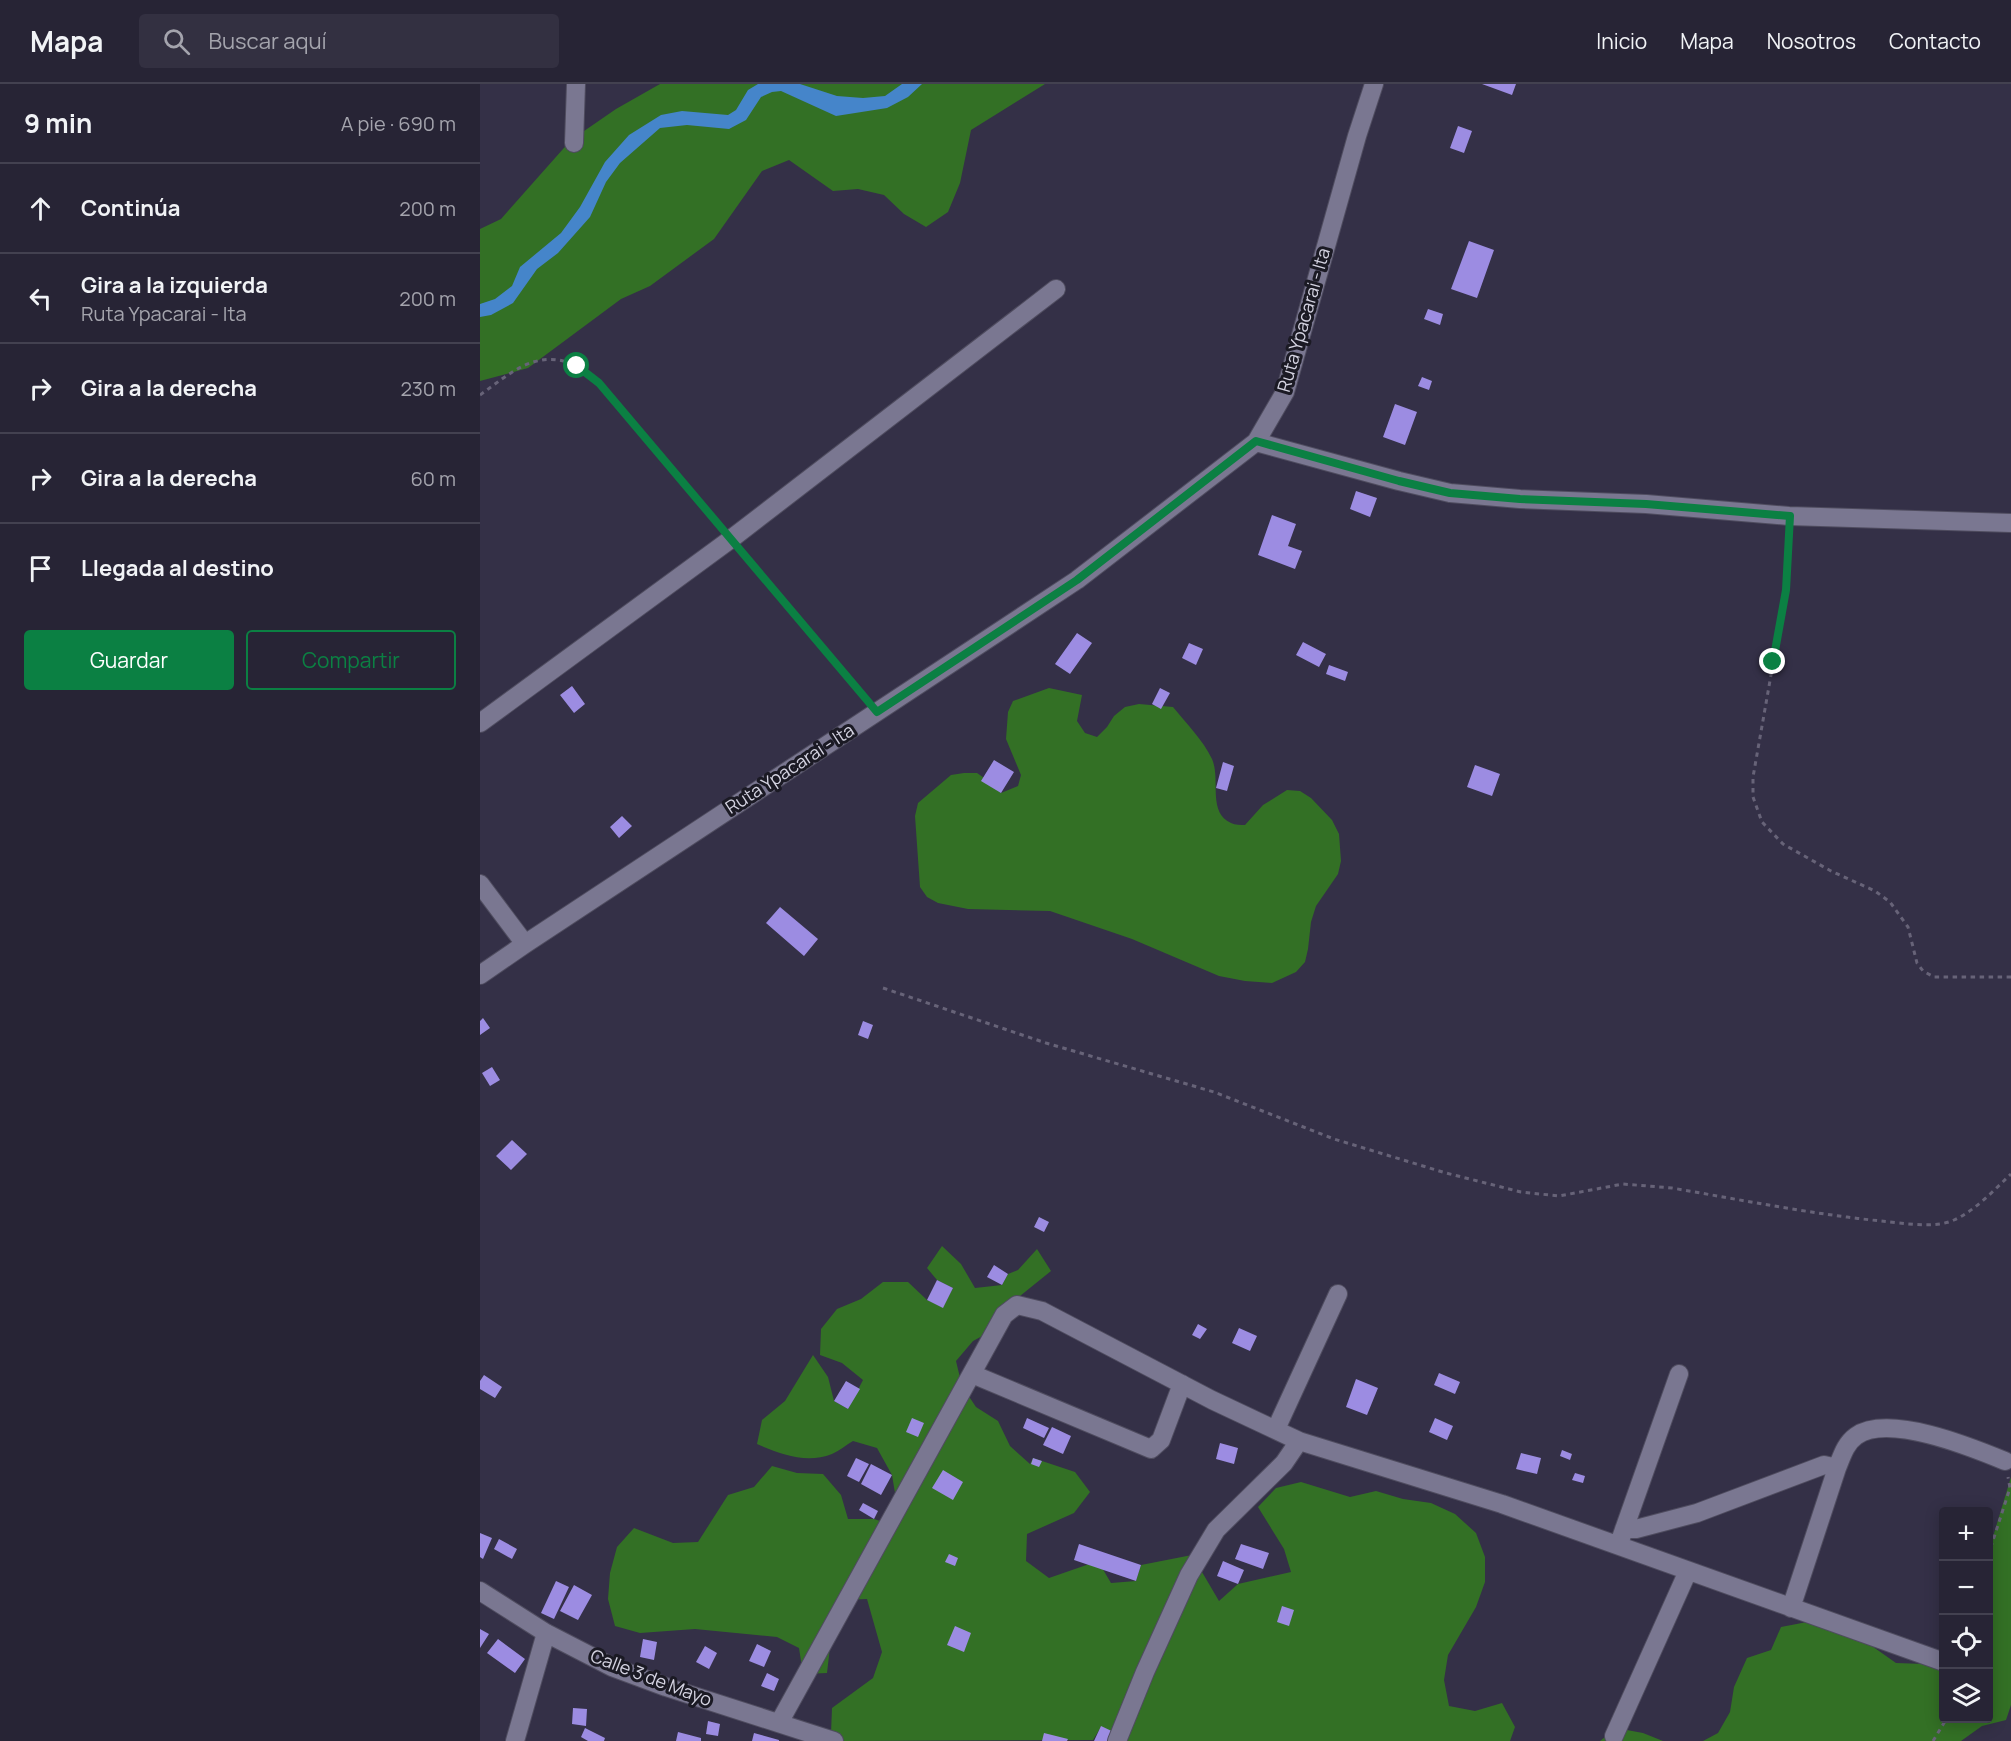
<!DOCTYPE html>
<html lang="es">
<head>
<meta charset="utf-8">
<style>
	body { margin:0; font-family:Manrope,sans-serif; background:#333041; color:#f1f3f6 }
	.controls { position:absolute; right:18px; bottom:18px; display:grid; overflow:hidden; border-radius:6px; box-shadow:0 3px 15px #0003 }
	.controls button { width:54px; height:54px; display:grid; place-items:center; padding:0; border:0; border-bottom:2px solid #434150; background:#272435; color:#f1f3f6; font:30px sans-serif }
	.stop { position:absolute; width:18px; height:18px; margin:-14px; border:4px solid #0b8043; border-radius:50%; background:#fff }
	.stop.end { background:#0b8043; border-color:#fff; box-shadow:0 2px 6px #0008 }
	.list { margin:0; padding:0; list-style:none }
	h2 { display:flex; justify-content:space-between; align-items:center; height:78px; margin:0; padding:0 24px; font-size:26px }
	h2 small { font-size:20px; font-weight:400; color:#a4a4ad }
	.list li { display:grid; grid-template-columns:39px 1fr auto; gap:18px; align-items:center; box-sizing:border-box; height:90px; padding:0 24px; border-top:2px solid #434150 }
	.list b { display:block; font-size:22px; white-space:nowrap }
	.list p { margin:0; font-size:20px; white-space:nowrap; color:#a4a4ad }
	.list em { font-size:20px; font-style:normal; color:#a4a4ad }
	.actions { display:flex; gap:12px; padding:18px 24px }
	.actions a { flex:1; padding:14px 0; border:2px solid #0b8043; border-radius:6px; text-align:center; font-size:21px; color:#0b8043 }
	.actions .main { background:#0b8043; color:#fff }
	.icon { flex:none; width:33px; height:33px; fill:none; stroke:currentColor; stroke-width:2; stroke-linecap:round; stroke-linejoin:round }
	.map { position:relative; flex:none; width:1531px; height:1657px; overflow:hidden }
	header { display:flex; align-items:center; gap:36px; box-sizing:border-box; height:84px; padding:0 30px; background:#272435; border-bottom:2px solid #434150 }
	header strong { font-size:28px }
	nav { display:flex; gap:33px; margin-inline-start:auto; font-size:21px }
	.search { width:420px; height:54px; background:#333041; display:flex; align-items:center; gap:15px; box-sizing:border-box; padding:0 21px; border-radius:6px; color:#a4a4ad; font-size:22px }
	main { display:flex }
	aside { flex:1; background:#272435 }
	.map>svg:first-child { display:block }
	.forest { fill:#337025 }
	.water { fill:#4585ca }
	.building { fill:#9c8ce2 }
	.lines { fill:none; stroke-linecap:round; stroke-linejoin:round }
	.minor-casing { stroke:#4f4c5f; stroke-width:20 }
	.path { stroke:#676378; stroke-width:3; stroke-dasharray:4.5 4.5; stroke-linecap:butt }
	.minor { stroke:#7a7791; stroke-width:18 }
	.route { stroke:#0b8043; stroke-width:8 }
	.labels { text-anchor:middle; stroke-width:6; stroke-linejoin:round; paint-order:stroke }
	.street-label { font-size:18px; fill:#d4d3e1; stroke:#1b1a24 }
</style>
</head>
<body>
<header>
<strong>Mapa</strong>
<div class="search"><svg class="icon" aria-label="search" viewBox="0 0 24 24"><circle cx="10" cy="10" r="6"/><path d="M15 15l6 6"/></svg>Buscar aquí</div>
<nav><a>Inicio</a><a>Mapa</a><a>Nosotros</a><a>Contacto</a></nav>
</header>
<main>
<aside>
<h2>9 min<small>A pie · 690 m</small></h2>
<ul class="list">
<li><svg class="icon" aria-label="ahead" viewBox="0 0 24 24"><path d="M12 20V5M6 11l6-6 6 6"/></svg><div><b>Continúa</b></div><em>200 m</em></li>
<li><svg class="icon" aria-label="left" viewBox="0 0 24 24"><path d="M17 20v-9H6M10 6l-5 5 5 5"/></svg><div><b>Gira a la izquierda</b><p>Ruta Ypacarai - Ita</p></div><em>200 m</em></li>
<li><svg class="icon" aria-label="right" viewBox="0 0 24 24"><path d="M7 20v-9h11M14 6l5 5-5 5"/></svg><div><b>Gira a la derecha</b></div><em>230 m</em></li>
<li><svg class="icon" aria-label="right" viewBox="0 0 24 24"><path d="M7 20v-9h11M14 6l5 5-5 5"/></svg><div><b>Gira a la derecha</b></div><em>60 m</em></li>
<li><svg class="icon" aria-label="arrive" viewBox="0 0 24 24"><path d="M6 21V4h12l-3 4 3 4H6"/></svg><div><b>Llegada al destino</b></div></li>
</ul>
<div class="actions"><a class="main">Guardar</a><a>Compartir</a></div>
</aside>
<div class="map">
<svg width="1531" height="1657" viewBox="0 0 1531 1657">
	<rect width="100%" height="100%" fill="#343047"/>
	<!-- forest -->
	<path class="forest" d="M180,0H565L491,46L480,99L468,128L446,143L424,130L404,111L378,105L353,107L309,76L282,87L234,155L170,202L141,215L48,284L0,297V145L21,135L91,56L136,25Z
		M569,604L602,611L597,637L605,649L617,653L627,643L634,632L645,623L659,620L693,623C706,639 723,656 732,675C741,695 727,728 751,739C755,741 761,741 765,741L783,721L807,706L820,707L831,714L852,736L859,750L861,777L858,790L836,822L831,838L828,865L825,878L816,888L792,899L765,897L739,892L652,855L570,827L488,825L458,819L447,813L440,803L435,732L438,719L471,691L484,689H497L510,698L521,709L538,702L541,691L526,655L528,628L533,617Z
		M462,1162L481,1180L495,1204L522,1201L528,1190L538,1186L557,1165L571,1187L529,1221L517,1244L493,1257L476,1277L482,1302L496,1323L518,1337L530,1362L550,1380L553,1374L595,1388L610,1408L594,1429L547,1450L546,1477L569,1494L618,1477L631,1499L656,1497L661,1481L712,1471L739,1517L758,1500L811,1488L804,1465L778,1423L796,1404L821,1398L870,1413L896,1407L923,1415L951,1419L975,1430L996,1449L1005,1473V1498L996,1523L968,1571L964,1596L969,1622L995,1627L1022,1619L1035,1643L1030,1657H641L621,1643L613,1656L362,1657L351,1649L352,1624L393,1594L402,1568L387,1515L362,1516L350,1563L347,1589L323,1590L319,1564L297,1553L215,1545L160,1549L135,1542L128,1515L130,1489L137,1463L154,1444L193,1459L218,1458L248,1411L274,1403L292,1382L317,1389L343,1390L361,1411L368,1435H394L403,1438L416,1415L412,1391L397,1364L373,1357C366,1361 359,1367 352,1370C326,1380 300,1370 277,1360L282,1336L305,1317L333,1271L348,1293L354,1317L368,1325L383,1296L362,1279L340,1271L341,1245L357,1225L381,1215L403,1198H428L447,1216L463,1223L473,1204L457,1196L447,1184Z
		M1531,1393V1621L1526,1636L1502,1642L1481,1657H1223L1238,1649L1250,1628L1254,1603L1267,1574L1291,1566L1301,1543L1327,1538L1372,1548L1416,1579L1444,1580L1463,1569L1464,1634H1508L1509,1466Z
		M1136,1644L1163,1649L1183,1657H1120Z"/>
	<!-- water -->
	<path class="water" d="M278,0H320L357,12L383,14L405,12L422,0H442L428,13L407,24L356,32L301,7L292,8L281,13L266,36L249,45L207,41L180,44L140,79L126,98L110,133L78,169L57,185L33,219L11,231L0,233V220L15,215L32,202L40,183L81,149L100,123L125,78L149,51L181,31L202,27L248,31L256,26L268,6Z"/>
	<!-- building -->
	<path class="building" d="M1002,0H1036L1032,11Z
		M978,42L992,47L984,69L970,64Z
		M989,157L1014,166L997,214L971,205Z
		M948,225L963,230L960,241L944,235Z
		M942,293L952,297L949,306L938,302Z
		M915,320L937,328L925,361L903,353Z
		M876,407L897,414L890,433L870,425Z
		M792,431L816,440L808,462L822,467L815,485L778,471Z
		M597,549L612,559L590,590L575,580Z
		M823,558L846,570L839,583L816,571Z
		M709,559L723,565L716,581L702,574Z
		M849,581L868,588L865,597L846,590Z
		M92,602L105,620L94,629L80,611Z
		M680,604L690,609L681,625L672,620Z
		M514,676L534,688L521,709L501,697Z
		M743,678L754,682L747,707L736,704Z
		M995,681L1020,690L1012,712L987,703Z
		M142,732L152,742L139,754L130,743Z
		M300,823L338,855L324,872L286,839Z
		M3,934L10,944L0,951V937Z
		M383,937L393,941L388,955L378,951Z
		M12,983L20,996L10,1002L2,989Z
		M32,1056L47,1070L31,1086L16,1072Z
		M559,1133L569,1138L564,1148L554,1143Z
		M514,1181L528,1190L522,1201L507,1193Z
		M457,1196L473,1204L463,1224L447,1216Z
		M718,1240L727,1245L720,1255L712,1251Z
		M759,1244L777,1252L770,1267L752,1259Z
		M959,1289L980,1298L975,1310L954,1301Z
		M4,1291L22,1303L15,1314L0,1305V1297Z
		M876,1295L898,1304L887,1331L866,1323Z
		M366,1297L380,1305L368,1325L354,1317Z
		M432,1334L444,1339L438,1353L426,1348Z
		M547,1334L569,1344L564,1354L543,1344Z
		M955,1334L973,1342L967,1356L949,1348Z
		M572,1343L591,1352L583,1370L563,1361Z
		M740,1359L758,1364L754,1380L736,1375Z
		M1082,1366L1092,1370L1090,1376L1080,1372Z
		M1041,1369L1061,1374L1057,1390L1036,1385Z
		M376,1374L389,1380L379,1398L367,1392Z
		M553,1374L562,1377L559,1383L551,1380Z
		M391,1380L412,1391L401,1411L381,1400Z
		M463,1386L483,1398L473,1416L452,1404Z
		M1095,1389L1105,1392L1103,1399L1092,1396Z
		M383,1419L398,1427L394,1435L379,1426Z
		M0,1449L12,1454L3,1475L0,1473Z
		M19,1455L37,1465L32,1475L14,1465Z
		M599,1460L661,1481L656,1497L594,1476Z
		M761,1460L789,1469L783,1485L755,1475Z
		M469,1470L478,1474L475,1482L465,1478Z
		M743,1477L764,1486L758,1500L737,1492Z
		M76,1497L89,1503L74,1535L61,1529Z
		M94,1501L112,1511L98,1536L80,1527Z
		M802,1522L814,1526L809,1542L797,1538Z
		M475,1542L491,1549L484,1568L467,1561Z
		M0,1545L9,1550L0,1564Z
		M18,1555L45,1575L35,1589L7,1569Z
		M163,1555L177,1558L174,1576L160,1573Z
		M277,1560L291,1567L284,1583L269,1577Z
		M225,1562L237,1569L229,1585L216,1578Z
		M287,1589L299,1595L294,1607L281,1602Z
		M93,1624L107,1625L106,1642L92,1640Z
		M228,1637L240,1640L238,1652L226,1650Z
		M621,1642L638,1650L635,1657H614Z
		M105,1644L125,1654L124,1657H108L101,1653Z
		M198,1648L221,1654V1657H196Z
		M274,1649L299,1656V1657H272Z
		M564,1649L588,1655L587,1657H562Z"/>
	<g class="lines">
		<!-- minor casing -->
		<g class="minor-casing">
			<path id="minor" d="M94,59L96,0
				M776,358L919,397L970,409L1040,415L1166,420L1309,432L1531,439
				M0,639L251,455L576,205
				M0,800L45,860
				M0,891L45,860L597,496L776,358L805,308L877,52L894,0
				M492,1290L671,1365L681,1356L702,1300
				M796,1345L858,1210
				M1144,1445H1156L1217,1429L1344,1381L1357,1384
				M1141,1454L1199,1290
				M0,1507L66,1549L132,1583L186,1603L354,1657
				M1311,1524L1357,1384C1362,1372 1365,1360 1376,1352C1408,1329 1491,1363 1525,1377
				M299,1639L524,1231L537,1221L562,1227L732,1316L819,1357L1022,1420L1464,1578
				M1134,1652L1208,1487
				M35,1657L66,1549
				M637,1657L665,1588L709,1491L736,1446L804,1379L819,1357"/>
		</g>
		<!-- path -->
		<path class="path" d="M0,311C31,289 57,263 97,282C105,286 112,294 119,299L241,443
			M1309,446L1306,506L1273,693V713L1282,738L1303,760L1351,787L1395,807L1410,818L1428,843L1437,879L1443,887L1454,893H1531
			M261,466L386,615
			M403,904L566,959L734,1008L854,1055L966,1089L1041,1108L1079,1112L1143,1100L1192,1104C1262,1116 1331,1130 1401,1137C1423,1139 1454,1145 1474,1136C1496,1126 1514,1106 1531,1090
			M1508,1472L1530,1404L1528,1393
			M1453,1657L1467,1634"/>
		<!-- minor -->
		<use href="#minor" class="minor"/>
	</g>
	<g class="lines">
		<!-- route -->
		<path class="route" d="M97,282L119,299L397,628L597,496L776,357L919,397L970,409L1040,415L1166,420L1310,432L1306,506L1293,578"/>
	</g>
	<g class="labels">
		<!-- street labels -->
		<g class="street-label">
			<text transform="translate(824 236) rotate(-74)" y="6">Ruta Ypacarai - Ita</text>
			<text transform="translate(310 685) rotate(-33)" y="6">Ruta Ypacarai - Ita</text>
			<text transform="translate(171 1594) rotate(21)" y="6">Calle 3 de Mayo</text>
		</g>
	</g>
</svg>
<div class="controls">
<button>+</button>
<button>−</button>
<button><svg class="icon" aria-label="locate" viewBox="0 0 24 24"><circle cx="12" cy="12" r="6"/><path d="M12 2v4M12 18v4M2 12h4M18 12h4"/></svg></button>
<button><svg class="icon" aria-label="layers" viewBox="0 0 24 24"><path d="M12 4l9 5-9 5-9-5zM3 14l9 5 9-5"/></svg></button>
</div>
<div class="stop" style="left:97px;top:282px"></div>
<div class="stop end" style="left:1293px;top:578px"></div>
</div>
</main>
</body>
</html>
